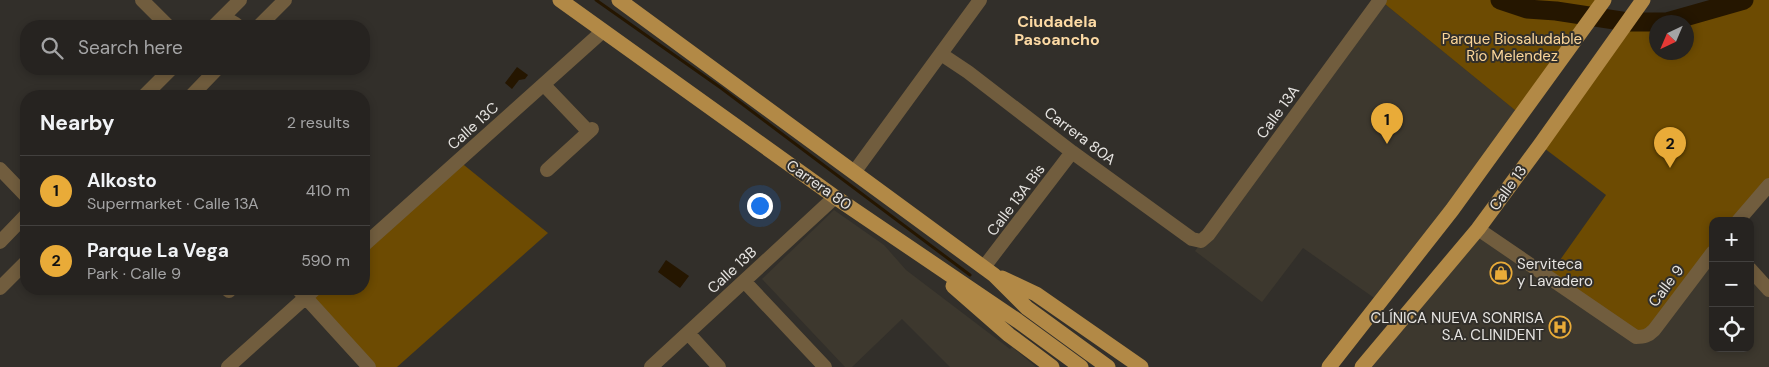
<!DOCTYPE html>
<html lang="en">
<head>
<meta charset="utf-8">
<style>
	body { margin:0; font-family:"DM Sans",sans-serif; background:#322f2d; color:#f1f3f6 }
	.controls { position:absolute; right:15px; bottom:15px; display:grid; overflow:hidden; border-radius:10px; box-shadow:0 2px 8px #0003 }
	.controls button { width:45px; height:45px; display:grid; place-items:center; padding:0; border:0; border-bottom:1px solid #42403e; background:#262320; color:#f1f3f6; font:25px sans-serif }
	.compass { position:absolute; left:1649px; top:15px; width:45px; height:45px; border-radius:50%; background:#262320; box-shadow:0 2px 8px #0003; rotate:224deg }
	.you { position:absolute; left:759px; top:205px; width:18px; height:18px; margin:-12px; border:4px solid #fff; border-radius:50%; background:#1a73e8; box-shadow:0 0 0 8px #1a73e833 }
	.badge { display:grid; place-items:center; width:32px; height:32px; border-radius:50%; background:#e9ab38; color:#111; font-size:16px; font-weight:700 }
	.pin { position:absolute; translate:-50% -41px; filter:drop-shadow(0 1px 2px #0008) }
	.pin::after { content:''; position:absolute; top:26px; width:18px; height:15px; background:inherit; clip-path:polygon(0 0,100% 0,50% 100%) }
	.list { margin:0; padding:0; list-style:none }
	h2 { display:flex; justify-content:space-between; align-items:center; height:65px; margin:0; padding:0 20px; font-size:21px }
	h2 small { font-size:16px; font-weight:400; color:#a4a4a5 }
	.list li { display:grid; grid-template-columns:32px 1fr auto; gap:15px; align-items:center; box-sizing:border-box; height:70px; padding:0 20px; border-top:1px solid #42403e }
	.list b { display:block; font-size:19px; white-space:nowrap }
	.list p { margin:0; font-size:16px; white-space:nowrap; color:#a4a4a5 }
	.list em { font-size:16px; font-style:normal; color:#a4a4a5 }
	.icon { flex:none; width:28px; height:28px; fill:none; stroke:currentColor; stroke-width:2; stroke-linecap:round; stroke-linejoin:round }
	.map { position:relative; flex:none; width:1769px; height:367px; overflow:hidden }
	.search { position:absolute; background:#262320; box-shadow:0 2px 8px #0003; left:20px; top:20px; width:350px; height:55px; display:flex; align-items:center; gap:12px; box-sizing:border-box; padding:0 18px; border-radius:20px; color:#a4a4a5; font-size:19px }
	.panel { position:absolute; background:#262320; box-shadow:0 2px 8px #0003; left:20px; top:90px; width:350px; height:205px; border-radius:20px }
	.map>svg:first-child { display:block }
	.built { fill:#3d382e }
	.green { fill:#6d4b02; fill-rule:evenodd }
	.water { fill:#251600 }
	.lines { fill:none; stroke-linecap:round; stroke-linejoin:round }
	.stream { stroke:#251600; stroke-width:3 }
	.river { stroke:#251600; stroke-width:19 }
	.minor { stroke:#715d3e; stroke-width:14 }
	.major { stroke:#b28946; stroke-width:15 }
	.labels { text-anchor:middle; stroke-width:4; stroke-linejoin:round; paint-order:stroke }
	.park-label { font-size:15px; fill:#fbd599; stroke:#322f2a }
	.street-label { font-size:15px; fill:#e6e4e1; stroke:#322f2a }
	.poi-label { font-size:15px; fill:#e6e4e1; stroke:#322f2a; text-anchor:start }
	.neighbourhood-label { font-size:16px; font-weight:bold; fill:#fddaa4; stroke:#322f2a }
</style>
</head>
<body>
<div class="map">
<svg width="1769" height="367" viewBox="0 0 1769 367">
	<rect width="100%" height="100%" fill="#322f2a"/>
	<!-- built -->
	<path class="built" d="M1380,0L1521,115L1380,302L1303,248L1262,302L1195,251Z
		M834,210L884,245L906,270L1010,349L1012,347L1036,367H950L902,319L852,367H845L762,279Z
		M1478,229L1636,337L1713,252V348H1750V269L1769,290V367H1362Z"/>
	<!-- green -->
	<path class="green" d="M1380,0H1604L1521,115Z
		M1744,0H1769V185L1738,221H1713V252L1643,337L1548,277L1606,195L1540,145L1628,22H1667ZM1656,22H1686V52H1656Z
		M459,161L548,233L397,367H369L306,297L315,289H364V245Z"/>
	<!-- water -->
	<path class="water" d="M517,67L528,75L525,79L519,80L512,89L505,83Z
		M666,260L689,276L680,288L658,272Z"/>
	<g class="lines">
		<!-- stream -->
		<path class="stream" d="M596,0L721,88L970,275"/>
		<!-- river -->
		<path class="river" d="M1500,0L1527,9L1556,11L1628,22H1667L1744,0"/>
		<!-- minor -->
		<path class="minor" d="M142,0L168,26
			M215,25C223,19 231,19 238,26
			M214,26L240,0
			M259,26L285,0
			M941,54L968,72L1072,152L1192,239L1201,241L1208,235L1380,0
			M544,85L589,132
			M144,96L171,69
			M191,96L217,69
			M0,169L26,196
			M547,170L592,129
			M855,171L980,0
			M1738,221L1769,185
			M1478,229L1636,337C1644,337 1648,336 1654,330L1713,252
			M0,242L26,215
			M364,245L603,31
			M984,267L1072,152
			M1750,269L1769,290
			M744,281L825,367
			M0,288L26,262
			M227,289L229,291
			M298,289L369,367
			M688,333L719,367
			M228,367L315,289
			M651,367L835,197"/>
		<!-- major -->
		<path class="major" d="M560,0L835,197L1018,321L1081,367
			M619,0L994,275L1027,308L1108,367
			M1002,278L1036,294L1141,367
			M953,286L1009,335L1052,367
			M1329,367L1452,210L1604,0
			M1362,367L1478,229L1540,145L1643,0"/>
	</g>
	<!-- icons -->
	<defs>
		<g id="shop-ring" transform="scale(1.125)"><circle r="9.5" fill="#322f2a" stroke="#e9ab38" stroke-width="1.5"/><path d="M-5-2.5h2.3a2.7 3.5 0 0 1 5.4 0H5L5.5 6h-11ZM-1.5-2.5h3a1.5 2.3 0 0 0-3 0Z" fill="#e9ab38"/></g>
		<g id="hospital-ring" transform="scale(1.125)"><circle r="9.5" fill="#322f2a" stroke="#e9ab38" stroke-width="1.5"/><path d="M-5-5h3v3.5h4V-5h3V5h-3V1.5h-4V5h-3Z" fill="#e9ab38"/></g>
	</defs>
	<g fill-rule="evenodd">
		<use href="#shop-ring" x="1501" y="273"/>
		<use href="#hospital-ring" x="1560" y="327"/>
	</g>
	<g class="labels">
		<!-- park labels -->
		<g class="park-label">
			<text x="1512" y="44">Parque Biosaludable<tspan x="1512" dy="17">Río Melendez</tspan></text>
		</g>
		<!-- street labels -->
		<g class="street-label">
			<text transform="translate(1278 112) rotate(-54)" y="5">Calle 13A</text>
			<text transform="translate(473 126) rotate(-42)" y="5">Calle 13C</text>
			<text transform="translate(1080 136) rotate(37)" y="5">Carrera 80A</text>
			<text transform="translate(819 185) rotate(35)" y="5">Carrera 80</text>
			<text transform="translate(1508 188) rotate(-54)" y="5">Calle 13</text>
			<text transform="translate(1016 200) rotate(-53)" y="5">Calle 13A Bis</text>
			<text transform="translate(732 270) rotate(-43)" y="5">Calle 13B</text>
			<text transform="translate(1666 286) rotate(-53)" y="5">Calle 9</text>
		</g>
		<!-- poi labels -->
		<g class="poi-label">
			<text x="1517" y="269">Serviteca<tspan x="1517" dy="17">y Lavadero</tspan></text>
			<text x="1544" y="323" text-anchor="end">CLÍNICA NUEVA SONRISA<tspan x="1544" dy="17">S.A. CLINIDENT</tspan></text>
		</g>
		<!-- neighbourhood labels -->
		<g class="neighbourhood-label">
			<text x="1057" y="27">Ciudadela<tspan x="1057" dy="18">Pasoancho</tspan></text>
		</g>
	</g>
</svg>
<div class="controls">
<button>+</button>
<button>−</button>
<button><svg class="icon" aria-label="locate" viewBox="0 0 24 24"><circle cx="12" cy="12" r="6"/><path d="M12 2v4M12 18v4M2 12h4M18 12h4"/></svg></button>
</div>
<svg class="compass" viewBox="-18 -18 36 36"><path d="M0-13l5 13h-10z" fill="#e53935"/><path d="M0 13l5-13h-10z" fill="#a4a4a5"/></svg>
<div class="you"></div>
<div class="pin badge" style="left:1387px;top:144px">1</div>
<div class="pin badge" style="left:1670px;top:168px">2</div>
<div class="search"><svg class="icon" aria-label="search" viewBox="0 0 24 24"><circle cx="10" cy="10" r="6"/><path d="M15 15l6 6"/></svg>Search here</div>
<section class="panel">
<h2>Nearby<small>2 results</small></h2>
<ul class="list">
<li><span class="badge">1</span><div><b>Alkosto</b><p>Supermarket · Calle 13A</p></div><em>410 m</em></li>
<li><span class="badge">2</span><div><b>Parque La Vega</b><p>Park · Calle 9</p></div><em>590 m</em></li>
</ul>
</section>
</div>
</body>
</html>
